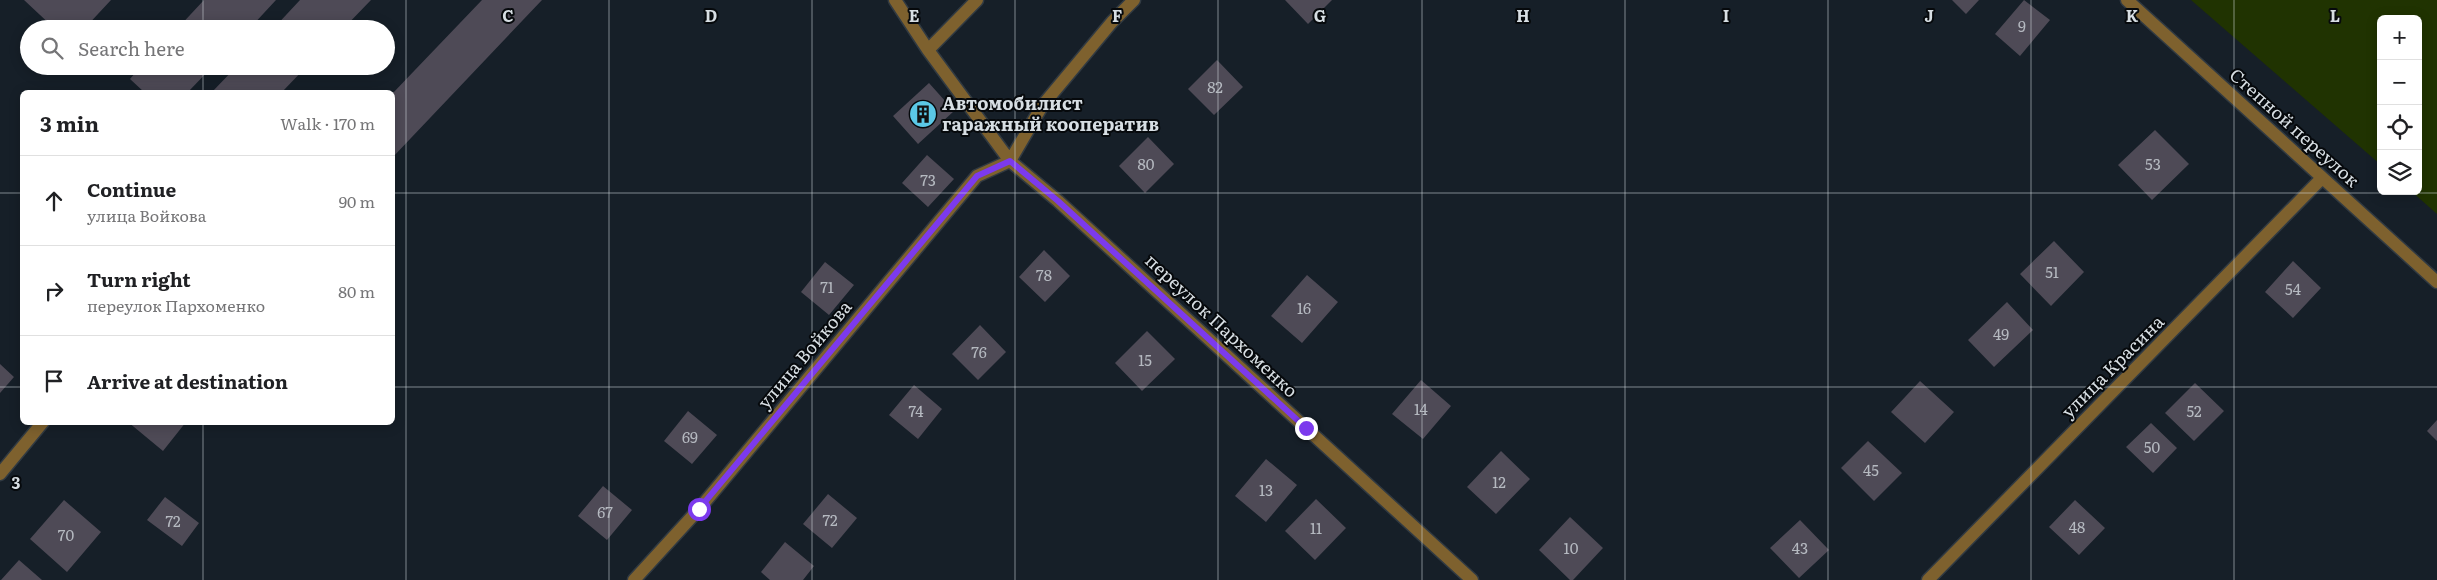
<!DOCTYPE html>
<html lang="en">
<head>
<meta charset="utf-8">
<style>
	body { margin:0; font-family:Literata,serif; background:#f2f2f2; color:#202124 }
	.controls { position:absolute; right:15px; top:15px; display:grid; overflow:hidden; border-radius:8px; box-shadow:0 2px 12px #0003 }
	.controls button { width:45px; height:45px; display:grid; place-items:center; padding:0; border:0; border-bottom:1px solid #e0e0e0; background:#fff; color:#202124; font:25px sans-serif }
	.stop { position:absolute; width:15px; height:15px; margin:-11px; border:4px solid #7c3aed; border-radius:50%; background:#fff }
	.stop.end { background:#7c3aed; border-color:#fff; box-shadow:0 1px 5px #0008 }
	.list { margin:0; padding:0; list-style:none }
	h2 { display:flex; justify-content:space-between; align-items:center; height:65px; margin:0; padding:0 20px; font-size:21px }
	h2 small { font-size:16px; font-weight:400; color:#757577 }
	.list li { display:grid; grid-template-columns:32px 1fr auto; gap:15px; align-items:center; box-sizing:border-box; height:90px; padding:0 20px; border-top:1px solid #e0e0e0 }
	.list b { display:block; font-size:19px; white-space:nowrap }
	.list p { margin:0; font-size:16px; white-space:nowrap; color:#757577 }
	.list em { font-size:16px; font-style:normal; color:#757577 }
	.icon { flex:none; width:28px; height:28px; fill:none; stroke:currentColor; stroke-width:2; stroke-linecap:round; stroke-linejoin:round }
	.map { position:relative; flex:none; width:2437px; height:580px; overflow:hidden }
	.search { position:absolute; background:#fff; box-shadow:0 2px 12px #0003; left:20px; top:20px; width:375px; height:55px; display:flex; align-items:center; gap:12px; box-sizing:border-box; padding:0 18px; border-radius:28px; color:#757577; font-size:19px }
	.panel { position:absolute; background:#fff; box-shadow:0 2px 12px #0003; left:20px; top:90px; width:375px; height:335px; border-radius:8px }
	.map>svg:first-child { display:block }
	.green { fill:#203301 }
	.building { fill:#4e4a56 }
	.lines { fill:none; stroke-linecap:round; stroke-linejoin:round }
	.minor-casing { stroke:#313a42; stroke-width:15 }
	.minor { stroke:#7e612e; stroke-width:12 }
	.route { stroke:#7c3aed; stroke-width:6 }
	.grid { fill:none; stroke:#d7dee3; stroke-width:1; stroke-opacity:0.55 }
	.labels { text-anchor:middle; stroke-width:4; stroke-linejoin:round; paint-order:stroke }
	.number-label { font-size:15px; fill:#b5b9c0 }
	.poi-label { font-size:18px; font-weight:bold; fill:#d7dee3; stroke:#06090c; text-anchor:start }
	.street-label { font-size:18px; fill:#d7dee3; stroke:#06090c }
	.grid-label { font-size:16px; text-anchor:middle; font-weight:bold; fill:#d7dee3; stroke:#06090c; stroke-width:4; stroke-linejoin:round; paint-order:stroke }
</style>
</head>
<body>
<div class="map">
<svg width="2437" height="580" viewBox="0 0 2437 580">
	<rect width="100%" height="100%" fill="#161f28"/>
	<!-- green -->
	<path class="green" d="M2191,0H2437V214L2411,191H2418V19H2381V165Z"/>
	<!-- building -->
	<path class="building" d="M24,0H111L84,29H55Z
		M204,0H276L249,29H177Z
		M300,0H371L343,29H273Z
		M482,0H542L392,158V94Z
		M1285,0H1332L1308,24Z
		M1952,0H1979L1966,14Z
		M2024,0L2050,20L2020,56L1995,34Z
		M1217,60L1243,87L1214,115L1188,89Z
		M141,66H213L188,92H144L130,79Z
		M237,66H307L282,92H212Z
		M929,83L954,111L918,144L893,116Z
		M2155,130L2189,164L2152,200L2118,165Z
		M1148,137L1174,164L1145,193L1119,166Z
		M927,155L954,179L928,207L902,183Z
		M2054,241L2084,272L2051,306L2020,274Z
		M1044,250L1070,276L1045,302L1019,277Z
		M2293,261L2321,288L2293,318L2265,292Z
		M825,262L854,285L829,315L801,292Z
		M1307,275L1338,302L1302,343L1271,316Z
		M2007,302L2033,330L1994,367L1968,340Z
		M980,325L1006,352L978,380L952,354Z
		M1147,331L1175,359L1142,391L1115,363Z
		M0,364L14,377L0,393Z
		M1421,380L1451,406L1423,439L1392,414Z
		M1920,381L1954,412L1925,443L1891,412Z
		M2195,383L2224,411L2194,441L2165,413Z
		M914,385L942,409L918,439L889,415Z
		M688,411L717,435L692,464L664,441Z
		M2437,420V441L2427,431Z
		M128,422H186L163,451Z
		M2151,423L2177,448L2153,473L2126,447Z
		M1868,441L1902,473L1874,501L1841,468Z
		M1501,451L1530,479L1496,514L1467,487Z
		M1266,459L1297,485L1266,522L1235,496Z
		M603,486L632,510L607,540L578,516Z
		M828,494L857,518L832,548L803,524Z
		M165,497L199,523L182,546L147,520Z
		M1316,499L1346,528L1315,560L1285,531Z
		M64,500L101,532L67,572L30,539Z
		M2075,500L2105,528L2079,555L2049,527Z
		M1570,517L1603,548L1573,580H1570L1539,550Z
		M1800,520L1829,550L1799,578L1770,548Z
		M785,542L814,566L803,580H770L761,572Z
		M19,560L42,580H1Z"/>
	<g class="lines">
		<!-- minor casing -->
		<g class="minor-casing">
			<path id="minor" d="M895,0L928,50L1010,161L1058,201L1472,580
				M2127,0L2437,282
				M928,50L977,0
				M0,474L43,422
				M634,580L699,509L977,176L1010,161L1042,106L1112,22L1134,0
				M1928,580L2322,178"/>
		</g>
		<!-- minor -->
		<use href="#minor" class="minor"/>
	</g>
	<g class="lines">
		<!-- route -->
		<path class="route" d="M699,509L977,176L1010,161L1058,201L1306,428"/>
	</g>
	<!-- grid -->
	<path class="grid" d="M203,0V29M406,0V580M609,0V580M812,0V580M1015,0V580M1218,0V580M1422,0V580M1625,0V580M1828,0V580M2031,0V580M2234,0V580M203,66V92M0,193H22M392,193H2437M0,387H22M392,387H2437M203,422V580"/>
	<!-- icons -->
	<defs>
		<g id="building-disc" transform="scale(1.4375)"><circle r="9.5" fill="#5bc8e6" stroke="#06090c"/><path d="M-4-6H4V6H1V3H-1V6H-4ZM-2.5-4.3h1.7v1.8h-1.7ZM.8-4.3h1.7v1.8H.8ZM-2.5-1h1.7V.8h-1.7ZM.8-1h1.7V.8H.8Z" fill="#111"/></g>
	</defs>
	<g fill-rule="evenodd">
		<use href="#building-disc" x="923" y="114"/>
	</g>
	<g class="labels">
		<!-- number labels -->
		<g class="number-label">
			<text x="2022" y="32">9</text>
			<text x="1215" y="93">82</text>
			<text x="1146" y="170">80</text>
			<text x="2153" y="170">53</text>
			<text x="928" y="186">73</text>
			<text x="2052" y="278">51</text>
			<text x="1044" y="281">78</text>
			<text x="827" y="293">71</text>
			<text x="2293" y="295">54</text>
			<text x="1304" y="314">16</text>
			<text x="2001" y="340">49</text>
			<text x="979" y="358">76</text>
			<text x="1145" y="366">15</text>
			<text x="1421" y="415">14</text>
			<text x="916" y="417">74</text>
			<text x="2194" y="417">52</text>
			<text x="690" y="443">69</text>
			<text x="2152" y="453">50</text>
			<text x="1871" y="476">45</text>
			<text x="1499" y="488">12</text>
			<text x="1266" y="496">13</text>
			<text x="605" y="518">67</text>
			<text x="830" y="526">72</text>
			<text x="173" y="527">72</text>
			<text x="2077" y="533">48</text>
			<text x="1316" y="534">11</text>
			<text x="66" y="541">70</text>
			<text x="1571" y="554">10</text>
			<text x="1800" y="554">43</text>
		</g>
		<!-- poi labels -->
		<g class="poi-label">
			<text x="942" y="110">Автомобилист<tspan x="942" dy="21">гаражный кооператив</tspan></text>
		</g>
		<!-- street labels -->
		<g class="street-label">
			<text transform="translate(2294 128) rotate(42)" y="6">Степной переулок</text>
			<text transform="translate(1221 326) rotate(43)" y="6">переулок Пархоменко</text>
			<text transform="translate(805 355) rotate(-50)" y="6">улица Войкова</text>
			<text transform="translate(2113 367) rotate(-45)" y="6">улица Красина</text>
		</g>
	</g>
	<g class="grid-label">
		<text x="508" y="22">C</text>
		<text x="711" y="22">D</text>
		<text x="914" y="22">E</text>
		<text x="1117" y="22">F</text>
		<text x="1320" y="22">G</text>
		<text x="1523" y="22">H</text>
		<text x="1726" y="22">I</text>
		<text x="1929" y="22">J</text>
		<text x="2132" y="22">K</text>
		<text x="2335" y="22">L</text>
		<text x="16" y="489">3</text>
	</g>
</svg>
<div class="controls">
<button>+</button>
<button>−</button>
<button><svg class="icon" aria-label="locate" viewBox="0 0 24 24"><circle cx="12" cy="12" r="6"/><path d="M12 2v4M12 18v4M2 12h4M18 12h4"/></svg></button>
<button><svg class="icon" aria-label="layers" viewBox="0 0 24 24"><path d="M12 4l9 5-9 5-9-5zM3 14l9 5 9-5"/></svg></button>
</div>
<div class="stop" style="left:699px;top:509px"></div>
<div class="stop end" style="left:1306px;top:428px"></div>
<div class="search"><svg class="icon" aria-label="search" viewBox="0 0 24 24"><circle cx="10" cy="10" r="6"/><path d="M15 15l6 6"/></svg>Search here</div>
<section class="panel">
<h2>3 min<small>Walk · 170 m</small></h2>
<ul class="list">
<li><svg class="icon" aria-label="ahead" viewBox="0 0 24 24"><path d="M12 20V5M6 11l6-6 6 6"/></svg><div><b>Continue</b><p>улица Войкова</p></div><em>90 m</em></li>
<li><svg class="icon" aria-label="right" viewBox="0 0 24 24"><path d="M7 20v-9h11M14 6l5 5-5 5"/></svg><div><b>Turn right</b><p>переулок Пархоменко</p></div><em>80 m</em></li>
<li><svg class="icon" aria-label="arrive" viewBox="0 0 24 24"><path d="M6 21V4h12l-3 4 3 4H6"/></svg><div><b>Arrive at destination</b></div></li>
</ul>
</section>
</div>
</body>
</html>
